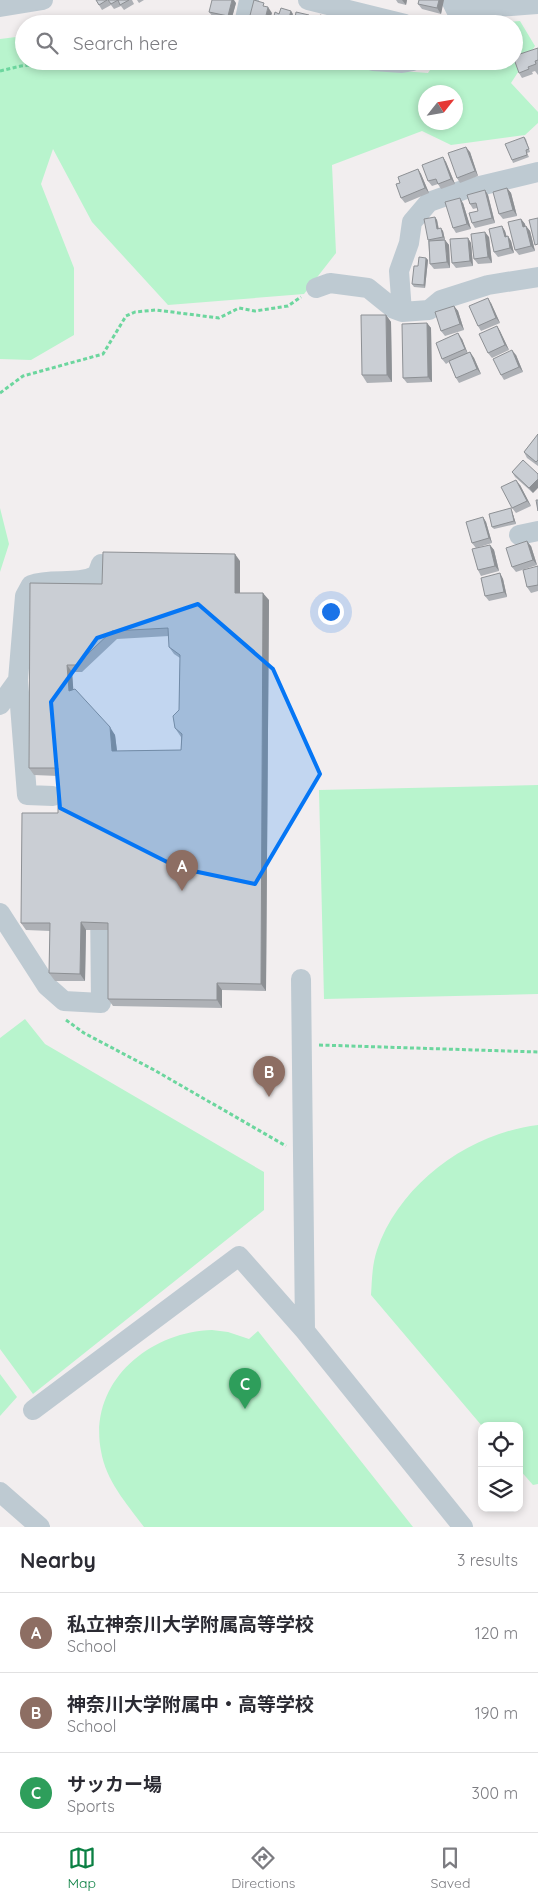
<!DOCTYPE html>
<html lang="en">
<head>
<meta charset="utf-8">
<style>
	body { margin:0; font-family:Quicksand,"Noto Sans JP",sans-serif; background:#f7f7f7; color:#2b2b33 }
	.controls { position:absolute; right:15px; bottom:15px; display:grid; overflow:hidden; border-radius:10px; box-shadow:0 2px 8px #0003 }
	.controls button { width:45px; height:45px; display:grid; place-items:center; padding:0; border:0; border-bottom:1px solid #e1e1e2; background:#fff; color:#2b2b33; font:25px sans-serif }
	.compass { position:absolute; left:418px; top:85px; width:45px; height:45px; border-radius:50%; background:#fff; box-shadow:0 2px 8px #0003; rotate:59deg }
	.you { position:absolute; left:330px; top:611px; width:18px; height:18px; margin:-12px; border:4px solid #fff; border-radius:50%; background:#1a73e8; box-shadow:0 0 0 8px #1a73e833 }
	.badge { display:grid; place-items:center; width:32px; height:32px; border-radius:50%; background:#0b8043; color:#fff; font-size:16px; font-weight:700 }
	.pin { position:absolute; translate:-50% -41px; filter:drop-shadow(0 1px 2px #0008) }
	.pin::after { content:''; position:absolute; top:26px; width:18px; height:15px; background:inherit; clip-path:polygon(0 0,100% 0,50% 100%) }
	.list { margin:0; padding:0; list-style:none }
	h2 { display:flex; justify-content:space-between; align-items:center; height:65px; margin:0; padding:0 20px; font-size:21px }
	h2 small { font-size:16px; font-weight:400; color:#7c7c81 }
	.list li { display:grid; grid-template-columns:32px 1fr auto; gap:15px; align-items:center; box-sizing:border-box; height:80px; padding:0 20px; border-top:1px solid #e1e1e2 }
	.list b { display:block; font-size:19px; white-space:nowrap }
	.list p { margin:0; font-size:16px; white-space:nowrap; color:#7c7c81 }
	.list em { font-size:16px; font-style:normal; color:#7c7c81 }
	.icon { flex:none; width:28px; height:28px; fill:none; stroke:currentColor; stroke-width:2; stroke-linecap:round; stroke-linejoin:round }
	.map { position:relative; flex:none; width:538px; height:1527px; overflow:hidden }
	.search { position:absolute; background:#fff; box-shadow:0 2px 8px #0003; left:15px; right:15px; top:15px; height:55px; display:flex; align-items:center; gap:12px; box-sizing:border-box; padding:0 18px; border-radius:28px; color:#7c7c81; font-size:19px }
	.sheet { height:305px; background:#fff }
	nav { display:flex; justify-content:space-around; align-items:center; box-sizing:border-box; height:70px; border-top:1px solid #e1e1e2; background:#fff; font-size:14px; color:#7c7c81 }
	nav a { display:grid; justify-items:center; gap:2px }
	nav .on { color:#0b8043 }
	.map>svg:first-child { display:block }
	.green { fill:#b8f4cd; fill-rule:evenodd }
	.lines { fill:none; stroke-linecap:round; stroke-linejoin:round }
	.path { stroke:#6cd69e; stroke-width:3; stroke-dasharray:4 2.5; stroke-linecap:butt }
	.minor { stroke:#becad2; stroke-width:20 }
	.wall { fill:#aeb1b6; fill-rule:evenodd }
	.shaded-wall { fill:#8d9094 }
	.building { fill:#caced4; stroke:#8d9094; fill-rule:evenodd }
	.marked { fill:#0576f5; fill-opacity:0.2; stroke:#0576f5; stroke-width:4; stroke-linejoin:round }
</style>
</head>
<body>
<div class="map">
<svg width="538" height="1527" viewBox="0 0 538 1527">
	<rect width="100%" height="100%" fill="#f2eeef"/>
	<!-- green -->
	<path class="green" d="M520,21L535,46L511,83L538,112V123L525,135L451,145L422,131L332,165L336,253L304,294L168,305L92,222L53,149L41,184L74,268V335L31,360L0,359V39L24,36V61H268L428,73L436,61H514V24H485ZM426,92H456V122H426Z
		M0,508L9,544L0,572Z
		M538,785V994L324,999L319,790Z
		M25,1019L45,1044L264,1172V1210L33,1394L0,1349V1038Z
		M538,1125V1484L533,1485L519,1469V1426H482L371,1295C372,1280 372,1265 377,1250C400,1183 470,1133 538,1125Z
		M212,1330L228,1332L249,1339L258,1331L413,1527H144C127,1504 106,1481 101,1451C88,1383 148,1332 212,1330Z
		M0,1374L17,1397L0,1416Z"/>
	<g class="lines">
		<!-- path -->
		<path class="path" d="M0,71L21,66L68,61
			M0,393L23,376L103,354L126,316L135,312L156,310L219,318L239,308L255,311L288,306L301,297
			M66,1020L84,1033L156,1071L286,1146
			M319,1045L538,1052"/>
		<!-- minor -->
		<path class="minor" d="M308,0L405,24
			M451,0L456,10L538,4
			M0,7L43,0
			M244,24L249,0
			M373,61L402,63L413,61
			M316,288L330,283L368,288L394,309L402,312L429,310L441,300L488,285L538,277
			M402,312L399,271L409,243L412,222L429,202L463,190L538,172
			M519,535L538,531
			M0,705L18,680
			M53,796L27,795L18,680L25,596L31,585C52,577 77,586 97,575L101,564
			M0,913L47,986L64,1001L101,1003L100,902
			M301,979L305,1331
			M33,1410L239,1256L305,1331L463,1527
			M0,1492L40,1527"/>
	</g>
	<!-- wall -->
	<path class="wall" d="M96,0H132L134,4L124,10L121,6L114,9L111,5L102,10Z
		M137,0H144L139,3Z
		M396,0H407L406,5L398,3Z
		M419,0H443L441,14L422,9L418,4Z
		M236,3L231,21L213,17L209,12Z
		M538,48V75L535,71L532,72L533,74L522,78L519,73Z
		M524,137L526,139L530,152L527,153L529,157L513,163L512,160Z
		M470,152L478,176L460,183L457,178Z
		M443,157L446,162L455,184L441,189L438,184L432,186L428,181Z
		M418,169L421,174L429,193L405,203L401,198L400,183Z
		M507,188L511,193L517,216L503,219L499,214Z
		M485,190L488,195L495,223L475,228L472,223L478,211L477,208L473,209L470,204Z
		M463,203L471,229L456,233L453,228Z
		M435,217L437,220L439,229L443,231L445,240L449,245L450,268L434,269L430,264L428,240Z
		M521,219L525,224V226H526L530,231L535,251L519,255L515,250Z
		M502,226L505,231L507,237L508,236L511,241L514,253L498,257L494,252Z
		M489,237L492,263L478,264L474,259Z
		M468,238L471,243L473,266L456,268L452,263Z
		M426,258L428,260L425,288L414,287L412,284L418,266Z
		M491,303L500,323L481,331L478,326Z
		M454,306L458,311L464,330L445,336L441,331Z
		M386,315L391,322L392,382L367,383L362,375Z
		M427,323L431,328L432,382L407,383L403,378Z
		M497,326L500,331L509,350L492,358L488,353Z
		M462,339L468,354L470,352L474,358L481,374L459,383L456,378L449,362L446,364L442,359Z
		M516,355L523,372L504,380L501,375Z
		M538,434V466L527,458L524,452Z
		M523,460L533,493L515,477L512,472Z
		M520,485L531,506L516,513L512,508Z
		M512,511L516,524L494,529L492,527Z
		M483,517L486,522L492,543L476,548L472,543Z
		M490,545L494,550L499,571L481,576L478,570Z
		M531,546L537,565L516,572L512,567Z
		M240,561V593L269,600L266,991L222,990V1008L113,1006L108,999V930H86L85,981H55L49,973L50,931L26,930L21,923L58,813V776L34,775L29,768L30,583L102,584ZM169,636V647L174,654L180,658L179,710L175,728L181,737V750L117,751L115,735L73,690L72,672H82L117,639Z
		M538,566V591L531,593L527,587Z
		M500,573L503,579L507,597L489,601L485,596Z"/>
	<!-- shaded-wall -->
	<path class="shaded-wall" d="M232,0H234L236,3L231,21L228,16Z
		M402,0H407L406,5Z
		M439,0H444L441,14L437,8Z
		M268,7L272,13L269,24H264Z
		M291,11L293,14L290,24H287Z
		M309,15L311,18L309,24H307Z
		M335,19L339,24H334Z
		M466,147L470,152L478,176L475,171Z
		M443,157L446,162L455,184L451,179Z
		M418,169L421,174L429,193L425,188Z
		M507,188L511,193L517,216L513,210Z
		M485,190L488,195L495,223L492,218Z
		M460,198L463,203L471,229L467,224Z
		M435,217L437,220L439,232L437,229Z
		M521,219L525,224L527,232L523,227Z
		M502,226L505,231L508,242L505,237Z
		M526,226L530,231L535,251L531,246Z
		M441,228L443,231L445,240L443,237Z
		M485,232L489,237L492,263L488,257Z
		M508,236L511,241L514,253L510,248Z
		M468,238L471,243L473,266L470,261Z
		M445,240L449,245L450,268L447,262Z
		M426,258L428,260L425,288L424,285Z
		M488,298L491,303L500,323L496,318Z
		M454,306L458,311L464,330L460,324Z
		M386,315L391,322L392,382L387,375Z
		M427,323L431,328L432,382L428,377Z
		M497,326L500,331L509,350L505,345Z
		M458,333L462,339L468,354L465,349Z
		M512,350L516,355L523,372L519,367Z
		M470,352L474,358L481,374L477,369Z
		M538,479V488L533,493L529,488Z
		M516,480L520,485L531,506L527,501Z
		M511,508L512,511L516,524L514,521Z
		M483,517L486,522L492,543L489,538Z
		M527,541L531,546L537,565L533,560Z
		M490,545L494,550L499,571L495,566Z
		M235,554L240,561V600L235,593Z
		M500,573L503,579L507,597L504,592Z
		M263,593L269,600L266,991L261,984Z
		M67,665L72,672L74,698L69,691Z
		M110,727L115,735L118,759L112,751Z
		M81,922L86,930L85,981L80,974Z
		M217,983L222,990V1008L217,1000Z"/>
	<!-- building -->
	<path class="building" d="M96,0H107L99,5Z
		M108,0H129L120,5L118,0L111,4Z
		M212,0H232L228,16L209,12Z
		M254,0L264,3L263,6L268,7L264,24L248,23Z
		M419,0H439L437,8L418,4Z
		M281,8L291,11L287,24H272L275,12L279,14Z
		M296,12L309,15L307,24H308H294Z
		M320,15L335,19L334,24H313L314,19L319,20Z
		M341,19L359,23L339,24Z
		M538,48V60L535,61L536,64L528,67L529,69L519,73L514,59V56Z
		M524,137L529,149L526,150L527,155L512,160L505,144Z
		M466,147L475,171L457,178L448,153Z
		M443,157L451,179L438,184L436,179L428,181L422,165Z
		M418,169L425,188L401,198L396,184L400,183L398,177Z
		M507,188L513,210L499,214L493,192Z
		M485,190L492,218L472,223L469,213L478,211L476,203L470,204L467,195Z
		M460,198L467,224L453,228L445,202Z
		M435,217L437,229L441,228L443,237L428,240L424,219Z
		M538,218V244L535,245L529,220Z
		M521,219L523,227L526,226L531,246L515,250L508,222Z
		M502,226L505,237L508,236L510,248L494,252L489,229Z
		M485,232L488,257L474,259L471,234Z
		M468,238L470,261L452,263L450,239Z
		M445,240L447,262L430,264L429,241Z
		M419,257L426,258L424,285L412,284L414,266H418Z
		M488,298L496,318L478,326L469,306Z
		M454,306L460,324L441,331L435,312Z
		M361,315H386L387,375H362Z
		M427,323L428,377L403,378L402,324Z
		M497,326L505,345L488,353L479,334Z
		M458,333L465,349L442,359L436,343Z
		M512,350L519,367L501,375L493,359Z
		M470,352L477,369L456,378L449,361Z
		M538,434V460L536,462L524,452Z
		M523,460L538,474V479L529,488L512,472Z
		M516,480L527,501L512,508L501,487Z
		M536,500H538V511Z
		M511,508L514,521L492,527L489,514Z
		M483,517L489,538L472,543L466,522Z
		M527,541L533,560L512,567L506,548Z
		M490,545L495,566L478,570L472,549Z
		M103,552L235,554V593H263L261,984L217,983V1000L108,999V923L81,922L80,974L49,973L50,923H21L22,813H58V768H29L30,583L102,584ZM168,628L169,647L180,655L179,710L173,716L175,728L182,734L181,750L112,751L110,727L75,689L69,691L67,665H76L112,631Z
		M538,566V585L527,587L523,570Z
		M500,573L504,592L485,596L481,578Z"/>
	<!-- marked area -->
	<path class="marked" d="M198,604L273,669L320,774L255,884L179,868L60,808L51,702L97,638Z"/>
</svg>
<div class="controls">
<button><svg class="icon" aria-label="locate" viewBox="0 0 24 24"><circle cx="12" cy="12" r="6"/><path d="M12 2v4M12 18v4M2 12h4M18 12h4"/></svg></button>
<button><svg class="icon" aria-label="layers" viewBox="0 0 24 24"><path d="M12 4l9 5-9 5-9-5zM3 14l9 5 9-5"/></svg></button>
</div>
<svg class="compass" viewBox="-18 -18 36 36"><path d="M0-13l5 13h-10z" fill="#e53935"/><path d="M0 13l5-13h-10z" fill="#7c7c81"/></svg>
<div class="you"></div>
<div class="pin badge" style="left:182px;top:891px;background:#8d6e63">A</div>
<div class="pin badge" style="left:269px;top:1097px;background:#8d6e63">B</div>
<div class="pin badge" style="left:245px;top:1409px;background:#2e9e5b">C</div>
<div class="search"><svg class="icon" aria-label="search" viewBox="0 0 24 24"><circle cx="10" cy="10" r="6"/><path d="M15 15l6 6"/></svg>Search here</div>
</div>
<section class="sheet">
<h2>Nearby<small>3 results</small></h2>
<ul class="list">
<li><span class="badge" style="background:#8d6e63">A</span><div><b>私立神奈川大学附属高等学校</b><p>School</p></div><em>120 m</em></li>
<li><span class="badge" style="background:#8d6e63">B</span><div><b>神奈川大学附属中・高等学校</b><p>School</p></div><em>190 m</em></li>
<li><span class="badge" style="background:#2e9e5b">C</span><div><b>サッカー場</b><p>Sports</p></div><em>300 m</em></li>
</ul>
</section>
<nav>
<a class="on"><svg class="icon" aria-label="map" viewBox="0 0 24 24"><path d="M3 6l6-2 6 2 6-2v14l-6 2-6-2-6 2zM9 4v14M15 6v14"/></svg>Map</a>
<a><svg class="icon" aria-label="directions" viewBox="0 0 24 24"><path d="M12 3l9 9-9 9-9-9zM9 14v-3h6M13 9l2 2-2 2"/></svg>Directions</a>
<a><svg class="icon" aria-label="saved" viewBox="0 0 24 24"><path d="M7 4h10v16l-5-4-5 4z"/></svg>Saved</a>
</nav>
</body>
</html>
